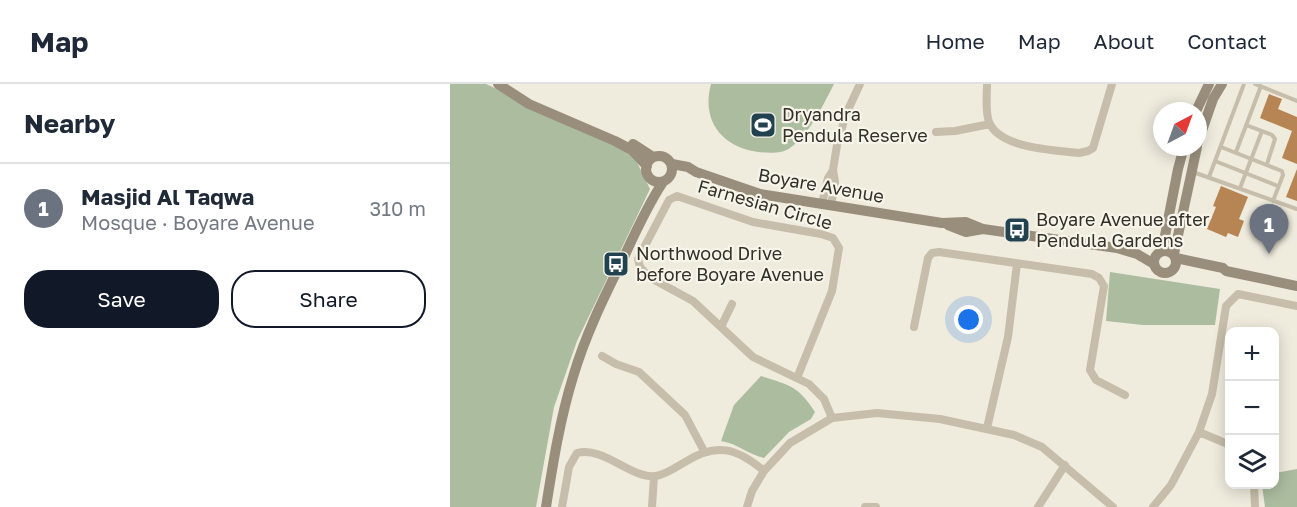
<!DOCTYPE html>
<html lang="en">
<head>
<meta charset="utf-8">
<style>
	body { margin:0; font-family:"Golos Text",sans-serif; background:#f6f6f7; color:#1f2937 }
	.controls { position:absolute; right:18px; bottom:18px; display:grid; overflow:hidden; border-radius:12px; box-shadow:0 3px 15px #0003 }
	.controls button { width:54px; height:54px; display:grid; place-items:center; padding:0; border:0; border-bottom:2px solid #e0e1e3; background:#fff; color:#1f2937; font:30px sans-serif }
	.compass { position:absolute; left:703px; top:18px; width:54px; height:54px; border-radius:50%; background:#fff; box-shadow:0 3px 15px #0003; rotate:41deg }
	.you { position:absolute; left:519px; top:236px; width:21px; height:21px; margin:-15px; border:4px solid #fff; border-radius:50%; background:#1a73e8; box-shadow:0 0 0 9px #1a73e833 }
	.badge { display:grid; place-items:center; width:39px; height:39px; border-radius:50%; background:#111827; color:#fff; font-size:20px; font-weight:700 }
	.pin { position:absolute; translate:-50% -50px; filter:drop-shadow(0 2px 3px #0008) }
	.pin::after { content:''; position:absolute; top:32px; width:21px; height:18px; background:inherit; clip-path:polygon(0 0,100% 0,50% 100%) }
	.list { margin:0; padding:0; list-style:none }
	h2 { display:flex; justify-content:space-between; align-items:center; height:78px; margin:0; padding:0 24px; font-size:26px }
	h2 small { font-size:20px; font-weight:400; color:#747a83 }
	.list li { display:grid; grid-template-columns:39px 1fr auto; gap:18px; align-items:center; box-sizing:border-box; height:90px; padding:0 24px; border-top:2px solid #e0e1e3 }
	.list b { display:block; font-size:22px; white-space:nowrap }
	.list p { margin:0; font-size:20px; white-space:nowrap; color:#747a83 }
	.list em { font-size:20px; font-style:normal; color:#747a83 }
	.actions { display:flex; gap:12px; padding:18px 24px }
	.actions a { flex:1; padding:14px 0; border:2px solid #111827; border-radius:24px; text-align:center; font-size:21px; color:#111827 }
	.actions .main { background:#111827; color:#fff }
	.icon { flex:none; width:33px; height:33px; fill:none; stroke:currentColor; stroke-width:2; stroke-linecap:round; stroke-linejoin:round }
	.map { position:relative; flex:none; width:847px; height:423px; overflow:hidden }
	header { display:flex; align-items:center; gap:36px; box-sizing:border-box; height:84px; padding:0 30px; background:#fff; border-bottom:2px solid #e0e1e3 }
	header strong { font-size:28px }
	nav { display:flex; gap:33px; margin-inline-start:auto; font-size:21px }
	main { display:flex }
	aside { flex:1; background:#fff }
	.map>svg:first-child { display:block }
	.green { fill:#abbc9f }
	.building { fill:#b78453 }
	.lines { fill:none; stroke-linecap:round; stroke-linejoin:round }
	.lane { stroke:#c6bdaa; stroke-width:4 }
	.street { stroke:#c6bdaa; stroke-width:8 }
	.secondary { stroke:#998e7c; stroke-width:10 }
	.labels { text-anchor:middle; stroke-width:4.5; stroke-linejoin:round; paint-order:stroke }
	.poi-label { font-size:18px; fill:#342f29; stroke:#f7f4e9; text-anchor:start }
	.street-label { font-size:18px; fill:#342f29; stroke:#f7f4e9 }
</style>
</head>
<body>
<header>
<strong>Map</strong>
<nav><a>Home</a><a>Map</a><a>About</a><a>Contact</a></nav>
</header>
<main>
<aside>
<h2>Nearby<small></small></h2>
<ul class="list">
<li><span class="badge" style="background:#6b7280">1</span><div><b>Masjid Al Taqwa</b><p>Mosque · Boyare Avenue</p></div><em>310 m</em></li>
</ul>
<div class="actions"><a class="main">Save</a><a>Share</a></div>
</aside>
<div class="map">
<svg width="847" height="423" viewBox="0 0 847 423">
	<rect width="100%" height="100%" fill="#efebdd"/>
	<!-- green -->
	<path class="green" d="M0,0H36L161,59L184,72L200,105L127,257L104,323L86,423H0Z
		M261,0H384C372,23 361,48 340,64C332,70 318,69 308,68C272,63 251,37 261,0Z
		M660,188L770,205L765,241H693L656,237Z
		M311,292C341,302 347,301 365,328L361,335L339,348L314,374C297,370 289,360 271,357L284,321Z
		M847,385V423H815L812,401L824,400L825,389Z"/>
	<!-- building -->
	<path class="building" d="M819,10L832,15L828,25L847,33V80L832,74L842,47L810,34Z
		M847,85V117L836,113Z
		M771,102L798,113L789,135L794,137L788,153L778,149L776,153L757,145L766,123L763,122Z"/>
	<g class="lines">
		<!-- lane -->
		<path class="lane" d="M805,0L847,17
			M796,41L822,51L825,55L817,80
			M771,63L832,87L833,91L823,117
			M786,68L811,2
			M765,77L828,102
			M743,88L847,125
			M759,93L794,0
			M790,104L812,47"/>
		<!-- street -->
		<path class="street" d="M537,0C537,12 535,26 539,38C550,65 605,66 629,69L638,67L643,64L662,0
			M486,48L505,47L540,40
			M372,120L378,94L383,86
			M381,122L385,98L383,86L387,61L396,30L410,0
			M271,243L282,220
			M464,243L478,174L482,169L489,168L642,190L649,194L654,202L640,286L646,296L675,311
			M152,272L166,280L189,288L235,331L254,367
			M347,294L382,207L389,164L383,154L371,150L303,138L227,112L219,116L188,175L190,183L199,193L243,217L303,273L359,300L374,315L382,334
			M537,344L558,253L567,180
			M749,348L780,361
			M804,400L805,423
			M112,423L119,383L127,369C154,362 181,395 206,392C217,390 226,383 235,378C266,358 287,364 314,387
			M202,423L204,392
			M297,423L302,407L314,387L340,359L382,334L427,329L490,335L564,351L592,363L663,423
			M415,423H426
			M588,423L615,381
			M703,423L721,401L749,348L762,310L776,222L788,210L847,222"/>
		<!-- secondary -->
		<path class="secondary" d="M48,0L79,20L165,57L182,66L197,82
			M746,27L759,0
			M748,58L763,15L772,0
			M183,60L203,73
			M196 85a13 13 0 1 1 26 0a13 13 0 1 1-26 0Z
			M222,80L238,83L246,88L310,110L492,139L516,138L533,145
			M498,141L516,148L533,145L667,164L687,170L704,180
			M704 178a11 11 0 1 1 22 0a11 11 0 1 1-22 0Z
			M712,167L728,85L734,63
			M724,170L747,63
			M726,174L773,184L776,187L847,202
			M96,423C103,379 110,335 123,293C135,252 154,213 173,175C185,149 197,122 213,98"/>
	</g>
	<!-- icons -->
	<defs>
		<g id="stadium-square" transform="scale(1.35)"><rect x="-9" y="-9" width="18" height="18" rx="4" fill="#234250" stroke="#f7f4e9"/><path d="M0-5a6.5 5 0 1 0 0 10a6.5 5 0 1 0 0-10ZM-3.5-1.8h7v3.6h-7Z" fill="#fff"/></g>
		<g id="bus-square" transform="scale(1.35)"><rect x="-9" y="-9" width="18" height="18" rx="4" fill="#234250" stroke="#f7f4e9"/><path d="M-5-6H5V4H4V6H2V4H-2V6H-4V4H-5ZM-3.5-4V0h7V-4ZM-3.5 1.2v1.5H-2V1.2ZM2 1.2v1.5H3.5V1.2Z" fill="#fff"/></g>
	</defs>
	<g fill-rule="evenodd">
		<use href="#stadium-square" x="313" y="41"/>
		<use href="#bus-square" x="567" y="146"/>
		<use href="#bus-square" x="166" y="180"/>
	</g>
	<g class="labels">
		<!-- poi labels -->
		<g class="poi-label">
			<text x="332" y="37">Dryandra<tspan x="332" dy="21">Pendula Reserve</tspan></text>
			<text x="586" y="142">Boyare Avenue after<tspan x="586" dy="21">Pendula Gardens</tspan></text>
			<text x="186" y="176">Northwood Drive<tspan x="186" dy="21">before Boyare Avenue</tspan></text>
		</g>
		<!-- street labels -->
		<g class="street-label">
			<text transform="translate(371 102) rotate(10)" y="6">Boyare Avenue</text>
			<text transform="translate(315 121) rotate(16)" y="6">Farnesian Circle</text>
		</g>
	</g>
</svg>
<div class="controls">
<button>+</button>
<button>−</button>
<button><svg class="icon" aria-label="layers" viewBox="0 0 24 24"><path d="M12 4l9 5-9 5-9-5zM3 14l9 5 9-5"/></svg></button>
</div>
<svg class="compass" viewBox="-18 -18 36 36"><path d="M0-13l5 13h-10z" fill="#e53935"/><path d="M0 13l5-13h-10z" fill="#747a83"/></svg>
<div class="you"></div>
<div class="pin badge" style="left:819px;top:170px;background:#6b7280">1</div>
</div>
</main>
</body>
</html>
